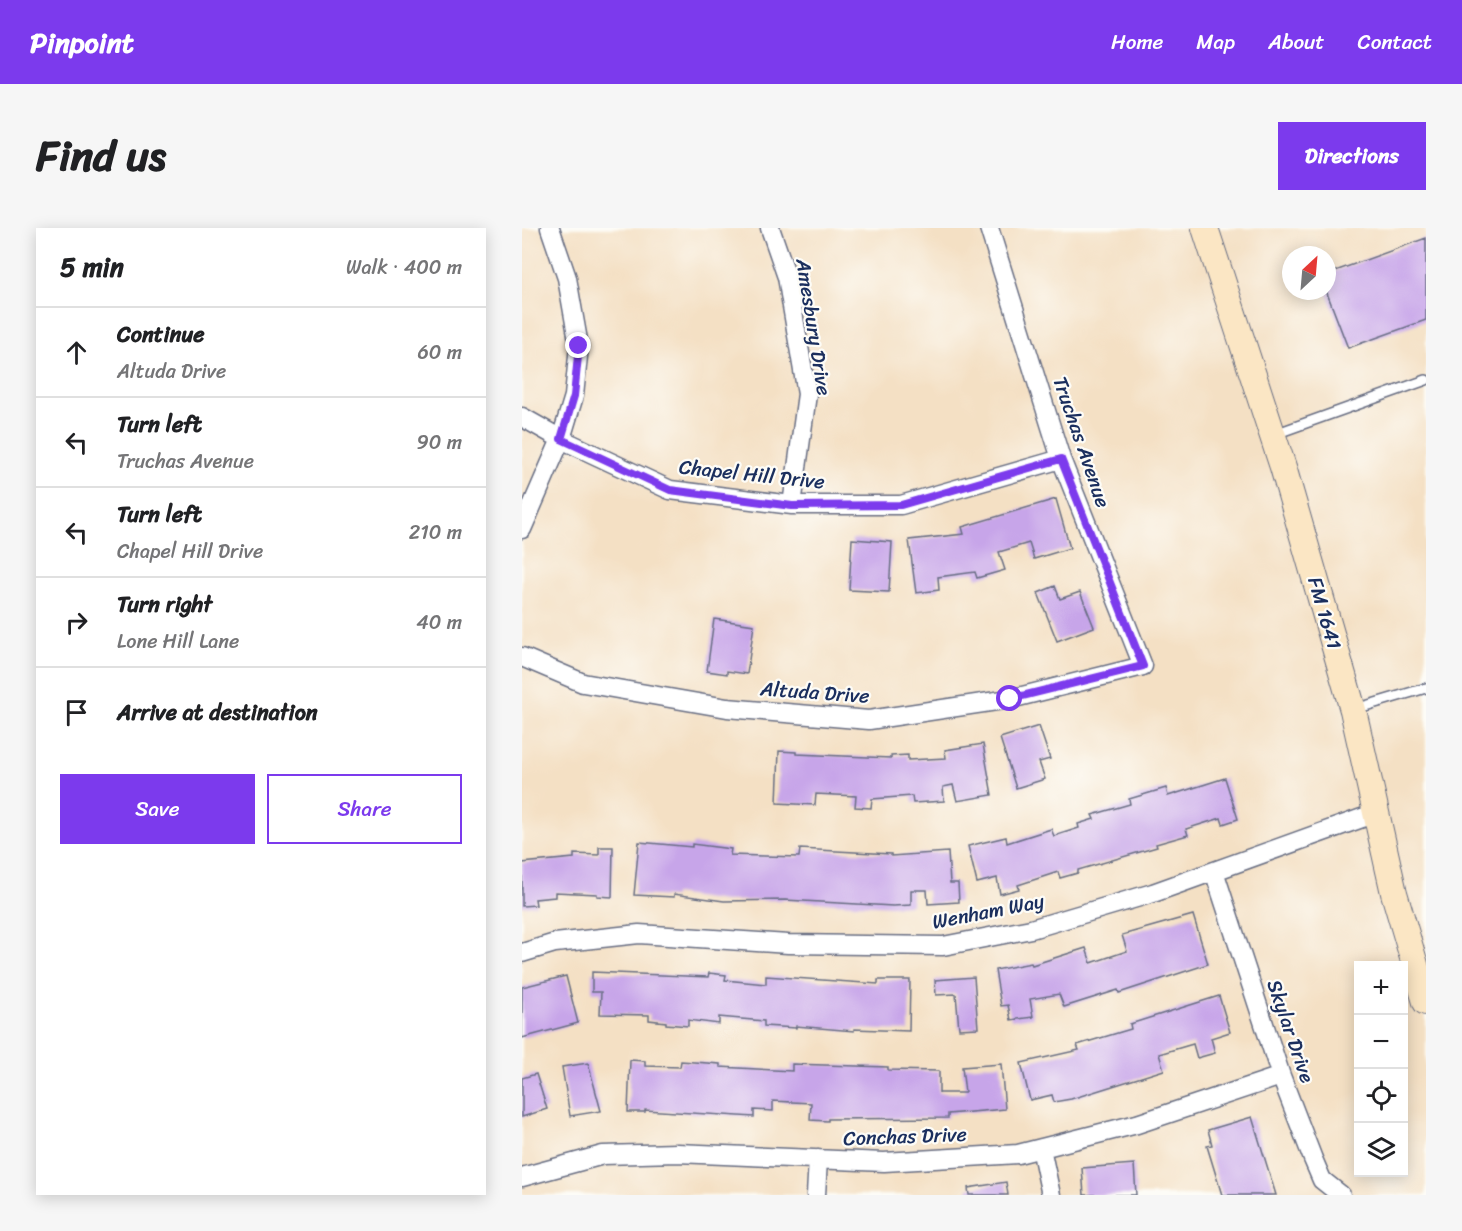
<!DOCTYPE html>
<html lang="en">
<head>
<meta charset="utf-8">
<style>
	body { margin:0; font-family:Sriracha,sans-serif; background:#f6f6f6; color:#202124 }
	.controls { position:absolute; right:18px; bottom:18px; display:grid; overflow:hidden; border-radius:0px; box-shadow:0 3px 15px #0003 }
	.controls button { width:54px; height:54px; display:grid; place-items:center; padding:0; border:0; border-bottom:2px solid #e0e0e0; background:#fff; color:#202124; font:30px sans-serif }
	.compass { position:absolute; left:760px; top:18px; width:54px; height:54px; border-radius:50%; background:#fff; box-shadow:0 3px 15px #0003; rotate:26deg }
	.stop { position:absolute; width:18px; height:18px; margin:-14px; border:4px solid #7c3aed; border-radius:50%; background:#fff }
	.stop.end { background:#7c3aed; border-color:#fff; box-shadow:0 2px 6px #0008 }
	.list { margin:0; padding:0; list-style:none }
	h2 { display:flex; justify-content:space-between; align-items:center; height:78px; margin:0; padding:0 24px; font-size:26px }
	h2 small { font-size:20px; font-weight:400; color:#757577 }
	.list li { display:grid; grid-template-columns:39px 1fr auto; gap:18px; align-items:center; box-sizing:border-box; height:90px; padding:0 24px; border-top:2px solid #e0e0e0 }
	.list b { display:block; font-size:22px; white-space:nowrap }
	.list p { margin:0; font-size:20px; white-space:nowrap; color:#757577 }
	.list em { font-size:20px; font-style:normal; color:#757577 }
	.actions { display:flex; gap:12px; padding:18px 24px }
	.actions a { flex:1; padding:14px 0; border:2px solid #7c3aed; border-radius:0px; text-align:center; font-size:21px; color:#7c3aed }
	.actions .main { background:#7c3aed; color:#fff }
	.icon { flex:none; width:33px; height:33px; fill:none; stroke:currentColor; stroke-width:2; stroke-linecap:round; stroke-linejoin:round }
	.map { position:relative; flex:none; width:904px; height:967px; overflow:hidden; border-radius:0px }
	header { display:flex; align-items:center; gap:36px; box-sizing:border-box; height:84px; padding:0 30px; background:#7c3aed; color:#fff }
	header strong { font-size:28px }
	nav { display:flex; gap:33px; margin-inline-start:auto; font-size:21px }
	.intro { display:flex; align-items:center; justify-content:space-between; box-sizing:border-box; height:144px; padding:0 36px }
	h1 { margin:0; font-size:42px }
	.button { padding:15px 27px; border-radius:0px; background:#7c3aed; color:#fff; font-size:21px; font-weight:700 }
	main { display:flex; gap:36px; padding:0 36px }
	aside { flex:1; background:#fff; border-radius:0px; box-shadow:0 3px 15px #0003 }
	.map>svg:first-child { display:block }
	.building { fill:#c7a5e9 }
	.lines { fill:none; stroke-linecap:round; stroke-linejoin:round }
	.lane-casing { stroke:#676d82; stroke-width:12 }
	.street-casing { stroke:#676d82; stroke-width:21 }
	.secondary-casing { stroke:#676d82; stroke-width:28 }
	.lane { stroke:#fff; stroke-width:9 }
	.street { stroke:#fff; stroke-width:18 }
	.secondary { stroke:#fbe6c4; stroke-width:26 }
	.route { stroke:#7c3aed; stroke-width:8 }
	.labels { text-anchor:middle; stroke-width:4.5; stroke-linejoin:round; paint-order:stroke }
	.street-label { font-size:20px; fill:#1b2f5e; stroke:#fdfcf7 }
</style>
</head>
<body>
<header>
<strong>Pinpoint</strong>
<nav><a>Home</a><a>Map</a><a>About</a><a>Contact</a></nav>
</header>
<div class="intro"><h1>Find us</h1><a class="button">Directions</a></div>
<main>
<aside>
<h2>5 min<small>Walk · 400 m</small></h2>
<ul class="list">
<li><svg class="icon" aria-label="ahead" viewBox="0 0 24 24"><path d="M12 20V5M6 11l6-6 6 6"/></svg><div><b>Continue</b><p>Altuda Drive</p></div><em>60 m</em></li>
<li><svg class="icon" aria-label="left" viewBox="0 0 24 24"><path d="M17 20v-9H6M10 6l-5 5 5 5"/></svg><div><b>Turn left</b><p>Truchas Avenue</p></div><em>90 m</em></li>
<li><svg class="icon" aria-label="left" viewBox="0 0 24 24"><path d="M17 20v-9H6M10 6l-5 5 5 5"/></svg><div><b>Turn left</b><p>Chapel Hill Drive</p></div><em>210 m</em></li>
<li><svg class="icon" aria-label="right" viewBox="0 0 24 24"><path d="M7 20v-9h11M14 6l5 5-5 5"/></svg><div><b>Turn right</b><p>Lone Hill Lane</p></div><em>40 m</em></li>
<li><svg class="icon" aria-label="arrive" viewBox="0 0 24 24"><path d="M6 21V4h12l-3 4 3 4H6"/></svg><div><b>Arrive at destination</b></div></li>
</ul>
<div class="actions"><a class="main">Save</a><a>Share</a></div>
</aside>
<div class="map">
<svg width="904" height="967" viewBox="0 0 904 967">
	<rect width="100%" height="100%" fill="#fdfcf7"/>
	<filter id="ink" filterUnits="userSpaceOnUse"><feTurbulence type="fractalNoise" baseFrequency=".0167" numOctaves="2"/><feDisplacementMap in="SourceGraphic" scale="12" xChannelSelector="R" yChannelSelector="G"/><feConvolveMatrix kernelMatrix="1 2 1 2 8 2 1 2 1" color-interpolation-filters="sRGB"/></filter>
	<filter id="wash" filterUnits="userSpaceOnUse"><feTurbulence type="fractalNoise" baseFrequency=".008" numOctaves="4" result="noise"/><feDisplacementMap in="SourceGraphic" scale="24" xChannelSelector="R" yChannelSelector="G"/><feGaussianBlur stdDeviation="1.35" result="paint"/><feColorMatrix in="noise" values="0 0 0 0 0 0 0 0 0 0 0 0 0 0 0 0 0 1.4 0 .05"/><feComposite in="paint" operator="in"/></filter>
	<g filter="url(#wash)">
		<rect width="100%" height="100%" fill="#f4e0c4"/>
		<g id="blocks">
			<!-- building -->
			<path class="building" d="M904,10V92L826,120L805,65V46Z
				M534,271L548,320L512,331L507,315L477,324L483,342L455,350L453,344L416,349L417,362L394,365L387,312L442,306L440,299Z
				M330,311L370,314L367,364L327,362Z
				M533,358L538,371L558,364L572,399L535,413L516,365Z
				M192,391L232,397L225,446L205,443V446L185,443Z
				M517,498L528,531L517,534L523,551L494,560L478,510Z
				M461,516L470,567L435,573L431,557L421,559L422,573L391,575L390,568L350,571L349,580L333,579L334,568L294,566L293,577L255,575L257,523L274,524V526L369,530V528L386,527V532L424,530L423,522Z
				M703,550L716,591L701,596L699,590L664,601L666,607L634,616L635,619L556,642V645L538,650L536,644L496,657L497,661L478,666L475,650L455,655L446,618L484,609L485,615L529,601L532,608L557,600L556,596L572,591L570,587L608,576L607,571L644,560L646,568Z
				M117,614L170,619V616L209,621L208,627L277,629L278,621L369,626V628L426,624L428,655H436L437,674L406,676L405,662H389V677L371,678L263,672L202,673L152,666V669L112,667Z
				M77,619H91L90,669L75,668V666L33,664V669L13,671L14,677L0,678V635L52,630V626L77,627Z
				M671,687L686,736L597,765L596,762L542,779L537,766L508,771L511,789L489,792L486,777L479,778L473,742L509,735L510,737L564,720L569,735L605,723L600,707Z
				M70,744L186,749L187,745L204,747L203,752L244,756V748L356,756V752H388L387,803L332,801V803L274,798V800L242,798V793L197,789V796L166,792V798L144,796V794L127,792V787L78,786L79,764H70Z
				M44,748L56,795L0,810V759Z
				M452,749L456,800L437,801L434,766L414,767L413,752Z
				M697,768L708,804L689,810L693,825L675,830L671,816L637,826L642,842L549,871L532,874L530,867L508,872L499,835L557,822L555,817L609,801L608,796Z
				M108,832L123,833V838L158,839L159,833L198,836V839L270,843V836L366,839V842L417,843V865H443L440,839L479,836L483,881L426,886V890L306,891V893L288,892L289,875L251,873V883L232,882V889L123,882V884H106Z
				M66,835L79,883L48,888L40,839Z
				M14,846L25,881L0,889V850Z
				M730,889L754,967H700L685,918L690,917L686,902Z
				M612,936L614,967H562L560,940Z
				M484,954L486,967H447L446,960Z"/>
		</g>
	</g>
	<g filter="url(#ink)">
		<use href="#blocks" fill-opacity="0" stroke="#676d82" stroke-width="1.5"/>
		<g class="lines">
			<!-- lane casing -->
			<g class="lane-casing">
				<path id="lane" d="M753,206L904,152
					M833,481L904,460"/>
			</g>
			<!-- street casing -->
			<g class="street-casing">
				<path id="street" d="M248,0L265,49L285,166L270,277
					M0,189L39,211L148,262L270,277H379L539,231
					M0,301L39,211L52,168L57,118L45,50L28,0
					M0,429L61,455L205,480L347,492L488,471L621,438L539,231L467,0
					M692,643L759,848L791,931L800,952L819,967
					M0,725L33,715L117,706L266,716L421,718L509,701L631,665L854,585
					M519,920L529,967
					M0,949L81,927L155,925L362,934L496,926L615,896L759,848
					M294,967L296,931"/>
			</g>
			<!-- secondary casing -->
			<g class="secondary-casing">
				<path id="secondary" d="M683,0L761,239L831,482L872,665L904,774"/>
			</g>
			<!-- lane -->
			<use href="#lane" class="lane"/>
			<!-- street -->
			<use href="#street" class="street"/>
			<!-- secondary -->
			<use href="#secondary" class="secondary"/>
		</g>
	</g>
	<g class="lines" filter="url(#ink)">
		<!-- route -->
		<path class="route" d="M57,118L52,168L39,211L148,262L270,278L379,277L539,231L621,438L488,471"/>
	</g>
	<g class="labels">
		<!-- street labels -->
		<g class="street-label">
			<text transform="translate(292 99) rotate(81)" y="7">Amesbury Drive</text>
			<text transform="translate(560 214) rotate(71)" y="7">Truchas Avenue</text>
			<text transform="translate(230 246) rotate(6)" y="7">Chapel Hill Drive</text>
			<text transform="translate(803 385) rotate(74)" y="7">FM 1641</text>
			<text transform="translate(293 464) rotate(4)" y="7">Altuda Drive</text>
			<text transform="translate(466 683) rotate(-11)" y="7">Wenham Way</text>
			<text transform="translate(769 803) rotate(71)" y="7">Skylar Drive</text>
			<text transform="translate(383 908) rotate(-2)" y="7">Conchas Drive</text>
		</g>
	</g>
</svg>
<div class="controls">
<button>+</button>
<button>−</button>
<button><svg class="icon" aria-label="locate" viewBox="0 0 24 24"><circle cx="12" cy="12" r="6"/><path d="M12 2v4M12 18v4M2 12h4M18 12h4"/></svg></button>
<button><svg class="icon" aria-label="layers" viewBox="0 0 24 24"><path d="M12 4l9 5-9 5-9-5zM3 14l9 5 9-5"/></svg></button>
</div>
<svg class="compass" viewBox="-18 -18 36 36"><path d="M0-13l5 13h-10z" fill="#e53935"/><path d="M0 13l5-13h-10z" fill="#757577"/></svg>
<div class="stop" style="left:488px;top:471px"></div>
<div class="stop end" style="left:57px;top:118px"></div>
</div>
</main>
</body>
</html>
